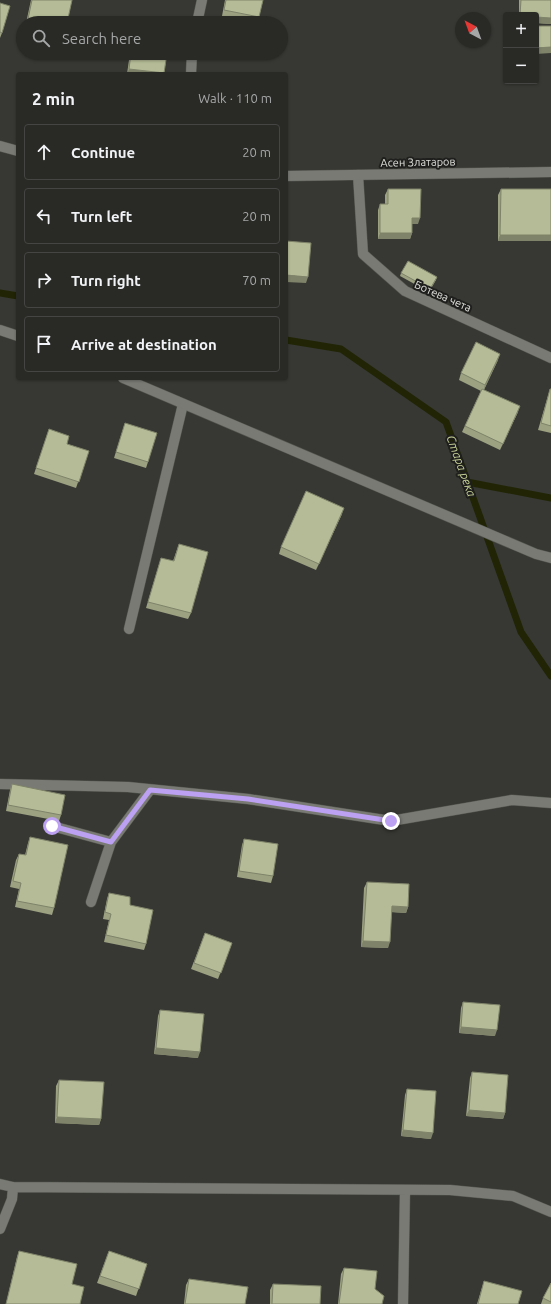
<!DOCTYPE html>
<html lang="en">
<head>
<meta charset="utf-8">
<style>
	body { margin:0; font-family:Ubuntu,sans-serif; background:#353632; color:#f1f3f6 }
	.controls { position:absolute; right:12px; top:12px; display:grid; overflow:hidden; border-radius:4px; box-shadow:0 1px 3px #0004 }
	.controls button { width:36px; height:36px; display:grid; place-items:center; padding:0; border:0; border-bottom:1px solid #454643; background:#292a26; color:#f1f3f6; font:20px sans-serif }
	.compass { position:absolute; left:455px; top:12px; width:36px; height:36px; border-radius:50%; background:#292a26; box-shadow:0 1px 3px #0004; rotate:319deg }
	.stop { position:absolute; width:12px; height:12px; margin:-9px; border:3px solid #bca0f2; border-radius:50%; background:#fff }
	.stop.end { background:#bca0f2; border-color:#fff; box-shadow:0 1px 4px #0008 }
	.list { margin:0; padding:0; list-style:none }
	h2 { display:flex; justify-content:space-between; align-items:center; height:52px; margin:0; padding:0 16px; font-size:17px }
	h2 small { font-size:13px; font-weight:400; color:#a5a7a7 }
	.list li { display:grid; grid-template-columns:26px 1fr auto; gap:12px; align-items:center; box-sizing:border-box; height:56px; margin:0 8px 8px; padding:0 8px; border:1px solid #454643; border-radius:4px }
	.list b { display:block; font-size:15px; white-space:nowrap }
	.list em { font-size:13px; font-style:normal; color:#a5a7a7 }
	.icon { flex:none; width:22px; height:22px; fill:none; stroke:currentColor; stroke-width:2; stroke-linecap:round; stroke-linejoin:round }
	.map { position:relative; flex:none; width:551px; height:1304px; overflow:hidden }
	.search { position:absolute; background:#292a26; box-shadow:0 1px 3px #0004; left:16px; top:16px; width:272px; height:44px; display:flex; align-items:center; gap:10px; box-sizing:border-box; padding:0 14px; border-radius:22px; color:#a5a7a7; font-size:15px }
	.panel { position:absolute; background:#292a26; box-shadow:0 1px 3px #0004; left:16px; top:72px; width:272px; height:308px; border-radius:4px }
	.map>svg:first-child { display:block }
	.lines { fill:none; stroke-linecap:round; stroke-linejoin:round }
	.stream { stroke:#212505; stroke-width:7 }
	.service-casing { stroke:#555650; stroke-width:11 }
	.minor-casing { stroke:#555650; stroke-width:11 }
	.tertiary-casing { stroke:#555650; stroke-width:11 }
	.service { stroke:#797a74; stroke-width:10 }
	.minor { stroke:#797a74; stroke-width:10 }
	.tertiary { stroke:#797a74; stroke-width:10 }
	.wall { fill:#9ba181 }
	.shaded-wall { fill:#7e8369 }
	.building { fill:#b4bb96; stroke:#7e8369 }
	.route { stroke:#bca0f2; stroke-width:5 }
	.labels { text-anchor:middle; stroke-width:4; stroke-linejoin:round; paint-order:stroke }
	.street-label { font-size:11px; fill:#dfe0dc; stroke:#1f1f1d }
	.water-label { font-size:12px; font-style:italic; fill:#c7d296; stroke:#1f1f1d }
</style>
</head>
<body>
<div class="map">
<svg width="551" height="1304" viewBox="0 0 551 1304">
	<rect width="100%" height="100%" fill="#373833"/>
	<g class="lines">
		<!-- stream -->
		<path class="stream" d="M0,293L18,296
			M286,340L341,349L446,422L521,632L551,676
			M467,482L551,498"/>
		<!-- service casing -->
		<g class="service-casing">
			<path id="service" d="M129,629L183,404
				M52,826L111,842
				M91,902L111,842L150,790"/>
		</g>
		<!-- minor casing -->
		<g class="minor-casing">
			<path id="minor" d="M197,23L202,0
				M191,74L192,53
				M358,175L363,254L405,291L551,358
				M0,330L18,336
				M123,378L536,554L551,558
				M0,784L128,787L248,799L391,821L512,800L551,803
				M0,1184L13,1187L450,1190L513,1196L551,1212
				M0,1229L12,1199L13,1187
				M403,1304L405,1190"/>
		</g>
		<!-- tertiary casing -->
		<g class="tertiary-casing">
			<path id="tertiary" d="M0,146L18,151
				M286,176L551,172"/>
		</g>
		<!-- service -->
		<use href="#service" class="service"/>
		<!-- minor -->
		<use href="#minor" class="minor"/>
		<!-- tertiary -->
		<use href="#tertiary" class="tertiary"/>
	</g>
	<!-- wall -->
	<path class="wall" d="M31,0H72L67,23H26Z
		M225,0H263L259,17L257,23L222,16Z
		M519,0H551V24L536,23V15H519Z
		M0,3L2,33L0,38Z
		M130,53H167L164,74H127Z
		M388,189L418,224H412V233L410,239H378V210L380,204H385V195Z
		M501,189H551V241H498V195Z
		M401,273L437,277L436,280L429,292L400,276Z
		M498,360L484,390L518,412L500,450L462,432L481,391L459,380L461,373Z
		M550,389H551V433L538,430Z
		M125,423L148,462L146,468L114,458Z
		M49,429L67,444L89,451L76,488L34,474Z
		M342,514L316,570L279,554L281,547Z
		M179,544L191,613L188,619L146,608L161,558L173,561Z
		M12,784L61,815L59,821L6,811L10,790Z
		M30,837L54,908L52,915L15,907L19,889L10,887L16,860L19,854L25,855L28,843Z
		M244,839L273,876L271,883L237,877L242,845Z
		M367,882L408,907L406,913L392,912L388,948L361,947L364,888Z
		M109,893L130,905L146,944L144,950L104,942L109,920L103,919L107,899Z
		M205,933L232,943L218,979L191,969Z
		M463,1002L495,1036L459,1033L461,1008Z
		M160,1010L198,1058L154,1054L158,1016Z
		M472,1072L505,1113L503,1119L466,1116L470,1078Z
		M59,1080L101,1119L99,1125L55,1123L56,1086Z
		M407,1089L431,1139L401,1136L405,1095Z
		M19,1251L72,1284L80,1304H6L17,1257Z
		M109,1251L147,1264L136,1296L97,1283Z
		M344,1268L375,1289L382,1304H338L341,1274Z
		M189,1279L245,1304H184L186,1285Z
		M484,1281L518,1304H477Z
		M551,1283V1304H541L543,1298Z
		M273,1284L320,1304H270V1290Z"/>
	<!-- shaded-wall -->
	<path class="shaded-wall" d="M536,17L551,18V24L536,23Z
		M551,47V53L536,54V48Z
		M129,69L164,73V74H127Z
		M412,218H420L418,224H410Z
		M380,233H412L410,239H378Z
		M500,235H551V241H498Z
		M286,275L308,277L306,283L286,282Z
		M500,354L498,360L483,391L485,385Z
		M520,406L518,412L500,450L503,444Z
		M344,508L342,514L316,570L319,564Z
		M392,906L408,907L406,913L390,912Z
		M363,941L390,942L388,948L361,947Z
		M461,1027L497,1030L495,1036L459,1033Z
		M156,1048L200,1052L198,1058L154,1054Z
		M469,1110L505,1113L503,1119L466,1116Z
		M57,1117L101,1119L99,1125L55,1123Z
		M403,1130L433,1133L431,1139L401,1136Z"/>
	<!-- building -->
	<path class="building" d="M32,0H72L67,23H49L28,19Z
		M226,0H263L259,17L224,10Z
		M521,0H551V18L536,17V15H520Z
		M0,3L10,6L2,33L0,32Z
		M536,26H551V47L536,48Z
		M131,53H167L164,73L129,69Z
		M388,189H421L420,218H412V233H380V204H388Z
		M501,189H551V235H500Z
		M286,241L311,243L308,277L286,275Z
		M408,261L437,277L430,289L401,273Z
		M476,342L500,354L485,385L461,373Z
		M482,389L520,406L503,444L465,426Z
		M550,389H551V426L541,423Z
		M125,423L157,433L148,462L116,452Z
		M49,429L69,436L67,444L89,451L79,482L36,468Z
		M306,491L344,508L319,564L281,547Z
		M179,544L208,552L191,613L148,602L161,558L174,561Z
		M12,784L65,795L61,815L8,805Z
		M30,837L68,845L54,908L17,901L21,883L13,881L19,854L26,855Z
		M244,839L278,844L273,876L239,871Z
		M367,882L409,884L408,907L392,906L390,942L363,941Z
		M109,893L130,897V905L153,910L146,944L106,935L111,914L105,912Z
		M205,933L232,943L221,973L194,963Z
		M463,1002L500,1005L497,1030L461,1027Z
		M160,1010L204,1014L200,1052L156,1048Z
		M472,1072L508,1075L505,1113L469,1110Z
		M59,1080L104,1082L101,1119L57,1117Z
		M407,1089L436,1091L433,1133L403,1130Z
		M19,1251L77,1264L72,1284L84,1287L80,1304H6Z
		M109,1251L147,1264L139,1289L100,1276Z
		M344,1268L377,1271L375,1289L384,1296L382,1304H339Z
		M189,1279L248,1287L245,1304H185Z
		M484,1281L522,1291L518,1304H478Z
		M551,1283V1302L543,1298Z
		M273,1284L321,1286L320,1304H272Z"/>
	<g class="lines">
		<!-- route -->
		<path class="route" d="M52,826L111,842L150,790L248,799L391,821"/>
	</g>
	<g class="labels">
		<!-- street labels -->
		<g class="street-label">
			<text transform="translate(418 162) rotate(-1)" y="4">Асен Златаров</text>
			<text transform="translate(443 296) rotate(24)" y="4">Ботева чета</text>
		</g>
		<!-- water labels -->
		<g class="water-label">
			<text transform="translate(461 466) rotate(70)" y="4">Стара река</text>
		</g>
	</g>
</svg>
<div class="controls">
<button>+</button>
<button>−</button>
</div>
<svg class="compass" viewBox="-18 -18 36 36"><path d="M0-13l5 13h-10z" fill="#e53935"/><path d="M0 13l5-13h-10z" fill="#a5a7a7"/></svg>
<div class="stop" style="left:52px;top:826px"></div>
<div class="stop end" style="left:391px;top:821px"></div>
<div class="search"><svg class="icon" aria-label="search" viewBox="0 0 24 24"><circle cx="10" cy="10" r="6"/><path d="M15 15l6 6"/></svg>Search here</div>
<section class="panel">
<h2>2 min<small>Walk · 110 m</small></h2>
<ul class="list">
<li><svg class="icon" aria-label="ahead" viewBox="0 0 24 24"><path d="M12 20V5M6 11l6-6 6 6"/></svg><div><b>Continue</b></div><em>20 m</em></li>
<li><svg class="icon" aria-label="left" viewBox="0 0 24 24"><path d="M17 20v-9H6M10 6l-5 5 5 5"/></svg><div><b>Turn left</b></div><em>20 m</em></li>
<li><svg class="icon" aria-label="right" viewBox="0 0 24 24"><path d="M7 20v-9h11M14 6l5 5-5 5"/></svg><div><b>Turn right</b></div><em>70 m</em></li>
<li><svg class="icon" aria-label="arrive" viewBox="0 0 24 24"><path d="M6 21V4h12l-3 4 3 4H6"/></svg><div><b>Arrive at destination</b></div></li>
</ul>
</section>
</div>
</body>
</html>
